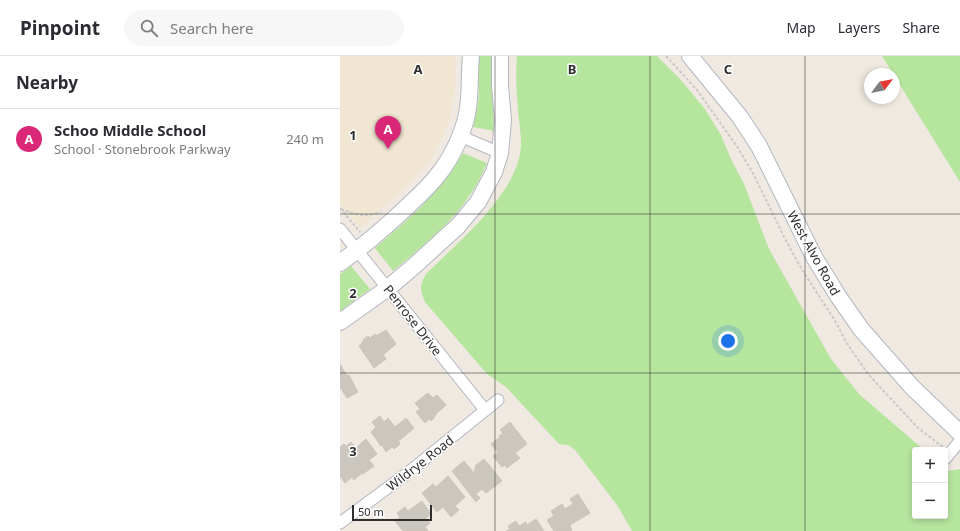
<!DOCTYPE html>
<html lang="en">
<head>
<meta charset="utf-8">
<style>
	body { margin:0; font-family:"Noto Sans",sans-serif; background:#f7f7f7; color:#2b2b33 }
	.controls { position:absolute; right:12px; bottom:12px; display:grid; overflow:hidden; border-radius:4px; box-shadow:0 2px 6px #0003 }
	.controls button { width:36px; height:36px; display:grid; place-items:center; padding:0; border:0; border-bottom:1px solid #e1e1e2; background:#fff; color:#2b2b33; font:20px sans-serif }
	.compass { position:absolute; left:524px; top:12px; width:36px; height:36px; border-radius:50%; background:#fff; box-shadow:0 2px 6px #0003; rotate:58deg }
	.scale { position:absolute; left:12px; bottom:10px; width:80px; box-sizing:border-box; padding-left:4px; border:2px solid #2e2e2e; border-top:0; font-size:11px; line-height:14px; white-space:nowrap; color:#2e2e2e; -webkit-text-stroke:3px #fff; paint-order:stroke }
	.you { position:absolute; left:388px; top:285px; width:14px; height:14px; margin:-10px; border:3px solid #fff; border-radius:50%; background:#1a73e8; box-shadow:0 0 0 6px #1a73e833 }
	.badge { display:grid; place-items:center; width:26px; height:26px; border-radius:50%; background:#db2777; color:#fff; font-size:13px; font-weight:700 }
	.pin { position:absolute; translate:-50% -33px; filter:drop-shadow(0 1px 2px #0008) }
	.pin::after { content:''; position:absolute; top:21px; width:14px; height:12px; background:inherit; clip-path:polygon(0 0,100% 0,50% 100%) }
	.list { margin:0; padding:0; list-style:none }
	h2 { display:flex; justify-content:space-between; align-items:center; height:52px; margin:0; padding:0 16px; font-size:17px }
	h2 small { font-size:13px; font-weight:400; color:#7c7c81 }
	.list li { display:grid; grid-template-columns:26px 1fr auto; gap:12px; align-items:center; box-sizing:border-box; height:60px; padding:0 16px; border-top:1px solid #e1e1e2 }
	.list b { display:block; font-size:15px; white-space:nowrap }
	.list p { margin:0; font-size:13px; white-space:nowrap; color:#7c7c81 }
	.list em { font-size:13px; font-style:normal; color:#7c7c81 }
	.icon { flex:none; width:22px; height:22px; fill:none; stroke:currentColor; stroke-width:2; stroke-linecap:round; stroke-linejoin:round }
	.map { position:relative; flex:none; width:620px; height:475px; overflow:hidden }
	header { display:flex; align-items:center; gap:24px; box-sizing:border-box; height:56px; padding:0 20px; background:#fff; border-bottom:1px solid #e1e1e2 }
	header strong { font-size:19px }
	nav { display:flex; gap:22px; margin-inline-start:auto; font-size:14px }
	.search { width:280px; height:36px; background:#f7f7f7; display:flex; align-items:center; gap:10px; box-sizing:border-box; padding:0 14px; border-radius:22px; color:#7c7c81; font-size:15px }
	main { display:flex }
	aside { flex:1; background:#fff }
	.map>svg:first-child { display:block }
	.education { fill:#f0e6d1 }
	.green { fill:#b6e59e }
	.building { fill:#cbc7bf; stroke:#cbc5ba }
	.lines { fill:none; stroke-linecap:round; stroke-linejoin:round }
	.street-casing { stroke:#b4b7c1; stroke-width:13 }
	.secondary-casing { stroke:#b4b7c1; stroke-width:18 }
	.path { stroke:#c9c9c9; stroke-width:2; stroke-dasharray:3 2; stroke-linecap:butt }
	.street { stroke:#fff; stroke-width:11 }
	.secondary { stroke:#fff; stroke-width:16 }
	.grid { fill:none; stroke:#2e2e2e; stroke-width:1; stroke-opacity:0.55 }
	.labels { text-anchor:middle; stroke-width:3; stroke-linejoin:round; paint-order:stroke }
	.street-label { font-size:13px; fill:#2e2e2e; stroke:#fff }
	.grid-label { font-size:13px; text-anchor:middle; font-weight:bold; fill:#2e2e2e; stroke:#fff; stroke-width:3; stroke-linejoin:round; paint-order:stroke }
</style>
</head>
<body>
<header>
<strong>Pinpoint</strong>
<div class="search"><svg class="icon" aria-label="search" viewBox="0 0 24 24"><circle cx="10" cy="10" r="6"/><path d="M15 15l6 6"/></svg>Search here</div>
<nav><a>Map</a><a>Layers</a><a>Share</a></nav>
</header>
<main>
<aside>
<h2>Nearby<small></small></h2>
<ul class="list">
<li><span class="badge">A</span><div><b>Schoo Middle School</b><p>School · Stonebrook Parkway</p></div><em>240 m</em></li>
</ul>
</aside>
<div class="map">
<svg width="620" height="475" viewBox="0 0 620 475">
	<rect width="100%" height="100%" fill="#efe9e1"/>
	<!-- education -->
	<path class="education" d="M0,0H115V31L113,45L109,65L102,83L91,103L76,120L54,142L20,172L0,147Z"/>
	<!-- green -->
	<path class="green" d="M138,0H152L151,30L153,47L154,75L133,71L137,53L139,39Z
		M177,0H317L340,23L365,53L381,79L391,103L404,128L429,193L491,303L519,338L584,394H575V460H605V412L609,415L620,413V475H292L277,449L235,394L228,389L219,388L166,331L147,318L85,246C80,234 79,230 86,218C118,186 180,136 181,88C181,80 180,72 179,64C177,42 175,22 177,0Z
		M542,0H620V126Z
		M123,97L147,107C127,156 92,182 53,215L35,192C70,162 100,137 123,97Z
		M11,210L30,233L0,255V218Z"/>
	<!-- building -->
	<path class="building" d="M46,274L56,288L43,299L46,303L34,312L19,290L22,288L21,287L24,285L23,284L28,280L30,282L35,278L36,280Z
		M0,308L7,320L9,319L18,336L7,342L0,331Z
		M88,337L93,342L97,339L106,349L97,357L94,361H95L91,365L89,363L85,367L76,356L80,353L75,347Z
		M40,360L44,366L48,362L55,371L66,362L74,372L60,384H58L60,388L54,393L52,391L46,396L42,389L41,390L31,376L36,371L32,366Z
		M170,366L187,388L175,397L180,402L167,412L165,409L162,411L153,400L158,397L151,388L160,381L159,380L163,377L160,374Z
		M26,383L37,398L29,404L34,410L23,418L22,417L14,424L12,421L5,427L0,420V391L4,388L6,390L11,386L16,392Z
		M144,403L162,425L146,437L142,433L136,438L140,442L136,446L112,415L124,405L134,417L135,415L134,414L136,411L135,410Z
		M108,420L125,441L115,450L119,454L111,461L103,451L97,456L82,437L93,428L96,431Z
		M238,438L250,457L230,469L232,475H214L207,464L214,460L211,455L222,448L225,453L233,448L230,443Z
		M82,445L91,458L86,462L90,467L85,471L88,475H63L55,465L60,461L57,457L65,451L68,455Z
		M196,463L204,475H166L170,473L168,470L176,465L179,470L186,466L187,469Z"/>
	<g class="lines">
		<!-- street casing -->
		<g class="street-casing">
			<path id="street" d="M120,80L160,97
				M0,173L145,354
				M605,403L620,385
				M0,467L65,419L158,344"/>
		</g>
		<!-- secondary casing -->
		<g class="secondary-casing">
			<path id="secondary" d="M350,0L400,61L419,90L474,201L498,240L521,273L572,331L620,377
				M0,207C25,189 48,169 70,148C81,138 92,127 101,115C113,99 123,77 127,58C131,38 129,19 131,0
				M0,266L48,232L73,211L118,170L138,146L154,116L160,97L163,64L160,30V0"/>
		</g>
		<!-- path -->
		<path class="path" d="M326,0L357,34L398,92L414,119L445,183L461,212L497,268L506,286L528,318L578,372L603,391
			M0,152L20,176
			M1,153C14,159 27,161 41,156"/>
		<!-- street -->
		<use href="#street" class="street"/>
		<!-- secondary -->
		<use href="#secondary" class="secondary"/>
	</g>
	<!-- grid -->
	<path class="grid" d="M155,0V475M310,0V475M465,0V475M0,158H620M0,317H620"/>
	<g class="labels">
		<!-- street labels -->
		<g class="street-label">
			<text transform="translate(474 197) rotate(61)" y="5">West Alvo Road</text>
			<text transform="translate(73 264) rotate(52)" y="5">Penrose Drive</text>
			<text transform="translate(80 407) rotate(-38)" y="5">Wildrye Road</text>
		</g>
	</g>
	<g class="grid-label">
		<text x="78" y="18">A</text>
		<text x="232" y="18">B</text>
		<text x="388" y="18">C</text>
		<text x="13" y="84">1</text>
		<text x="13" y="242">2</text>
		<text x="13" y="400">3</text>
	</g>
</svg>
<div class="controls">
<button>+</button>
<button>−</button>
</div>
<svg class="compass" viewBox="-18 -18 36 36"><path d="M0-13l5 13h-10z" fill="#e53935"/><path d="M0 13l5-13h-10z" fill="#7c7c81"/></svg>
<div class="scale">50 m</div>
<div class="you"></div>
<div class="pin badge" style="left:48px;top:93px">A</div>
</div>
</main>
</body>
</html>
